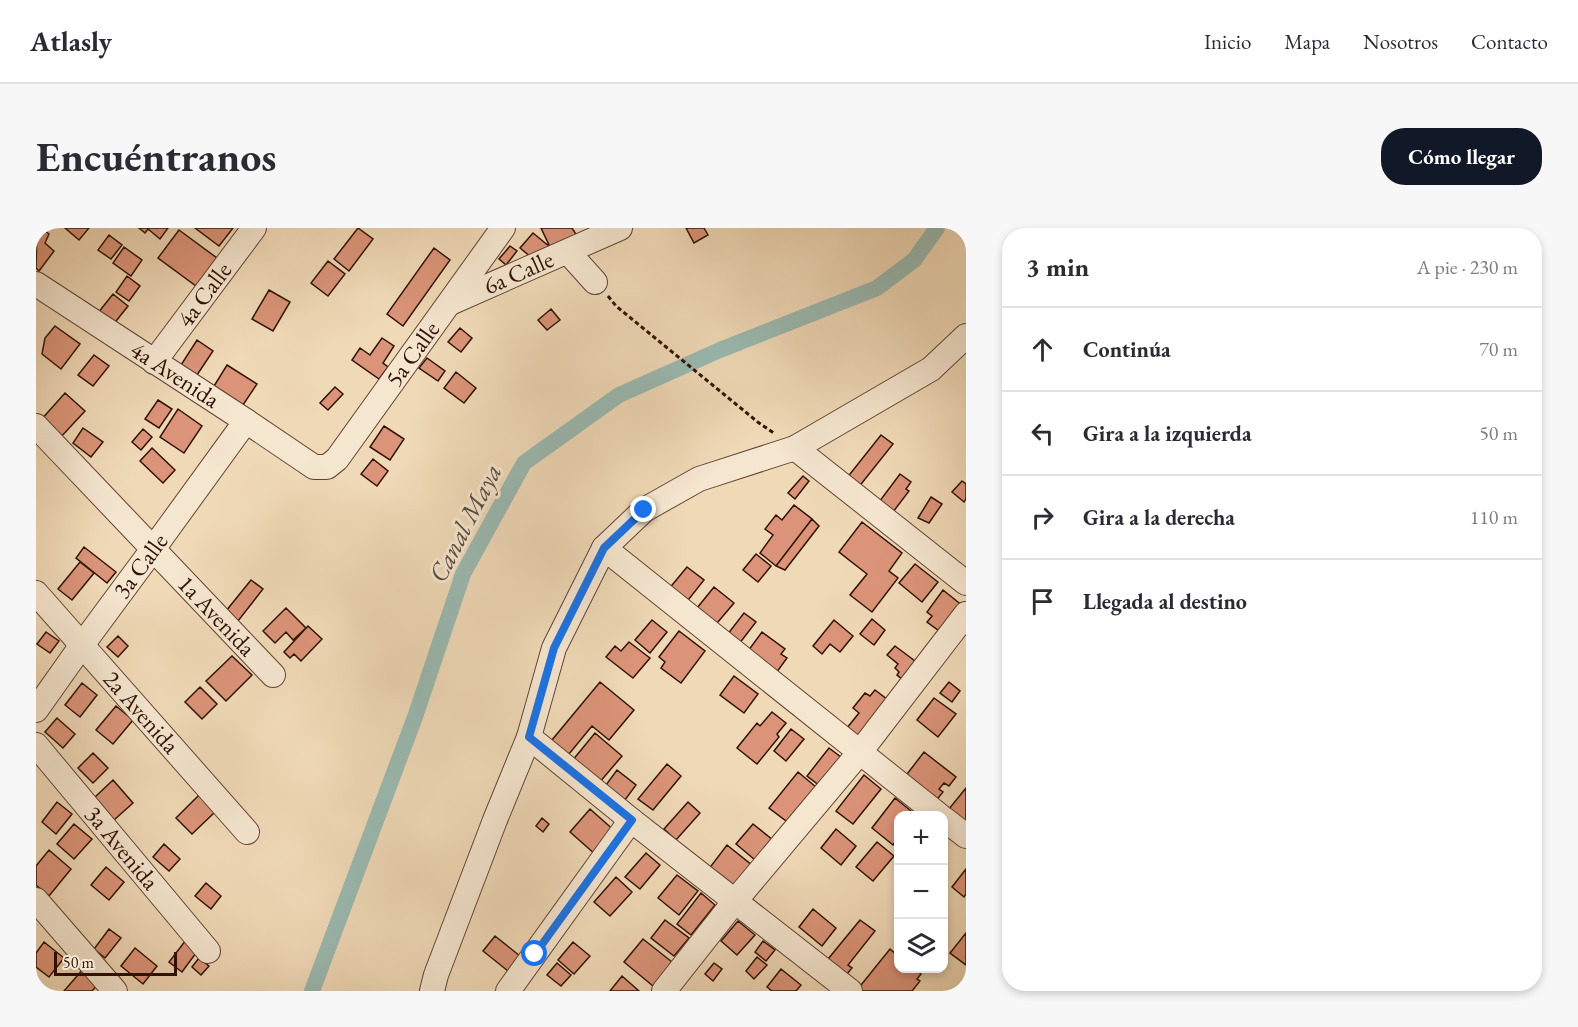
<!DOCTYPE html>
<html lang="es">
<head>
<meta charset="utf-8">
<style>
	body { margin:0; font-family:"EB Garamond",serif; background:#f7f7f7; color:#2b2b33 }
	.controls { position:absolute; right:18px; bottom:18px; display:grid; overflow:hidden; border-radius:12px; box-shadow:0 3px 9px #0003 }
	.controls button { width:54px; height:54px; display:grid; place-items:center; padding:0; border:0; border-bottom:2px solid #e1e1e2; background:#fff; color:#2b2b33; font:30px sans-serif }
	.scale { position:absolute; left:18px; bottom:15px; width:123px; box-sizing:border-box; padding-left:6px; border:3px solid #311205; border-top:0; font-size:16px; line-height:21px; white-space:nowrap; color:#311205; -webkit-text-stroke:4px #f5e6d0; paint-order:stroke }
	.stop { position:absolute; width:18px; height:18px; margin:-14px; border:4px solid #1a73e8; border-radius:50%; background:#fff }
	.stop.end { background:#1a73e8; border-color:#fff; box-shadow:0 2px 6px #0008 }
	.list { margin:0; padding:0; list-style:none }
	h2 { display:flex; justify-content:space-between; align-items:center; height:78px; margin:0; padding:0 24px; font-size:26px }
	h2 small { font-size:20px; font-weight:400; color:#7c7c81 }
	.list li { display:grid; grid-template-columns:39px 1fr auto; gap:18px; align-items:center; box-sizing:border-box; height:84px; padding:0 24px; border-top:2px solid #e1e1e2 }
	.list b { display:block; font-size:22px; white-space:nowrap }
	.list em { font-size:20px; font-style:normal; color:#7c7c81 }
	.icon { flex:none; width:33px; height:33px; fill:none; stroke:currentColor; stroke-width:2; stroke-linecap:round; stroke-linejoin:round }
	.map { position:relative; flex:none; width:930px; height:763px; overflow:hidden; border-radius:24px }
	header { display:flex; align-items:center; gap:36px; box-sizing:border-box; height:84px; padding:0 30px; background:#fff; border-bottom:2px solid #e1e1e2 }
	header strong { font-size:28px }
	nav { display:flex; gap:33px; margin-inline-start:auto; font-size:21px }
	.intro { display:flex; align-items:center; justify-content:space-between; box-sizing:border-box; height:144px; padding:0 36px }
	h1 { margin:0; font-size:42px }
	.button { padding:15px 27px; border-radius:24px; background:#111827; color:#fff; font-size:21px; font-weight:700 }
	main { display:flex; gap:36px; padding:0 36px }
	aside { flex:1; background:#fff; border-radius:24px; box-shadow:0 3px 9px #0003 }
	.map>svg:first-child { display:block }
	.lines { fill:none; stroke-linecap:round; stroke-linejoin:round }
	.canal { stroke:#9abab2; stroke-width:16 }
	.building { fill:#db9479; stroke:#311205; stroke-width:1.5 }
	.minor-casing { stroke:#614432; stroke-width:26 }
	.path { stroke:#311205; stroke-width:3; stroke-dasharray:4.5 3; stroke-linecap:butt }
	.minor { stroke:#f5e6d0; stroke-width:24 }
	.route { stroke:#1a73e8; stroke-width:8 }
	.labels { text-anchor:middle; stroke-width:6; stroke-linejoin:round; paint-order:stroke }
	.street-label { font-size:24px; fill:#311205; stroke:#f5e6d0 }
	.water-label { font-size:26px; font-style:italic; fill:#564d42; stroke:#f5e6d0 }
</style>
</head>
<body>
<header>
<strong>Atlasly</strong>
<nav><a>Inicio</a><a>Mapa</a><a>Nosotros</a><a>Contacto</a></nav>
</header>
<div class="intro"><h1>Encuéntranos</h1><a class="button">Cómo llegar</a></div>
<main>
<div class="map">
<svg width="930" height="763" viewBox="0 0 930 763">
	<rect width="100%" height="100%" fill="#f0d9b7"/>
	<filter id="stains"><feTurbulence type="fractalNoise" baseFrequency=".00333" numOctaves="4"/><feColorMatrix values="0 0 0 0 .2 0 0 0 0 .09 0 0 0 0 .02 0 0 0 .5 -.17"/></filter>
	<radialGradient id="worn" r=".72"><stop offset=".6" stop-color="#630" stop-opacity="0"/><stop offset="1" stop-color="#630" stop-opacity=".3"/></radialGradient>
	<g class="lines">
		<!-- canal -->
		<path class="canal" d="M276,763L379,489L427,346L488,235L583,167L684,122L841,60L878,32L901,0"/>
	</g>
	<!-- building -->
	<path class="building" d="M1,0H5L13,6L9,15L18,23L3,43L0,40Z
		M29,0H53L43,12Z
		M103,0H132L124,11L112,1L109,5Z
		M159,0H197L183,18Z
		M322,0L337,11L313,43L298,31Z
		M505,0H536L543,11L514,19Z
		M650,0H668L672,7L658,15Z
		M143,2L181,30L160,58L122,30Z
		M497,5L514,19L501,34L484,20Z
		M73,7L86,17L75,31L62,22Z
		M474,18L481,23L470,37L463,31Z
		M88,19L106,32L95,48L77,35Z
		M398,20L414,32L367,98L351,86Z
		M292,33L309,46L292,68L275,55Z
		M91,48L104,58L93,73L80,64Z
		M233,62L254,74L237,103L216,91Z
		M77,66L92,78L77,97L62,85Z
		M515,81L524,92L511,102L502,92Z
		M19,98L44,116L25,141L6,126L9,110Z
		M424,100L436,110L425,124L412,114Z
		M346,110L358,118L347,135L352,139L343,151L316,132L324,120L334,127Z
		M161,112L177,123L161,147L145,137Z
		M58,127L73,138L57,158L42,147Z
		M391,130L409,143L402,153L383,140Z
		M191,137L221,156L207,177L178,158Z
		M420,144L440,160L428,175L408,160Z
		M299,159L307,166L292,182L284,175Z
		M29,165L49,183L23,211L4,193Z
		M122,172L136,181L123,200L109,191Z
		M142,181L166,198L148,225L124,209Z
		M348,198L368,211L354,232L334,219Z
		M47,200L67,214L55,229L37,215Z
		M107,201L116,209L105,222L96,214Z
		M845,207L857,216L822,260L810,251Z
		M116,220L139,242L127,255L104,233Z
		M337,231L352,243L341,258L325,246Z
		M864,246L875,254L870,261L873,263L857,284L843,274Z
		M767,248L773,253L759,271L752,265Z
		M926,253L930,256V271L928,274L916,264Z
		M895,269L906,276L893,295L882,290Z
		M758,277L776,291L740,338L724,325L737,307L729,301L740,287L746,292Z
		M776,291L783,298L749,342L740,338Z
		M826,294L866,325L853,343L862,350L836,384L814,367L831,346L803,324Z
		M48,319L80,344L71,355L40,330Z
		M720,326L735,338L722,354L707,342Z
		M44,334L58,345L36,372L22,361Z
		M879,336L902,354L886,374L863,355Z
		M651,339L668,352L649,376L632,362Z
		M215,352L227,361L202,393L190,383Z
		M678,359L698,375L676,401L657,385Z
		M907,362L927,378L906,405L891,394L896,388L891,384Z
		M250,380L270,400L257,412L250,404L239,415L227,403Z
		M708,385L720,394L703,416L691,407Z
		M836,391L849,402L838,417L824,406Z
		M616,392L631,404L614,425L599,412Z
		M798,392L817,408L804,424L794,416L786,426L777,418Z
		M272,398L286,411L265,433L258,426L254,430L248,424Z
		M643,403L669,423L645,455L625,440L629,434L623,429Z
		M10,404L23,413L14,425L1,416Z
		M726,404L749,421L745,426L751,430L738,448L709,427Z
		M82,408L92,418L82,429L71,419Z
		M593,414L614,430L597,450L570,429L579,418L585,423Z
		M859,418L879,433L872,456L861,447L863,444L859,440L862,436L851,427Z
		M196,428L216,447L190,473L170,453Z
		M698,448L722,466L708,485L684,467Z
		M564,454L598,482L573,512L556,498L528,532L511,518Z
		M913,454L924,463L916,474L904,465Z
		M46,455L61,467L44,489L29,477Z
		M164,459L181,476L166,491L149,474Z
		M839,462L856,475L826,512L811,500L823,485L817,480L829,465L834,468Z
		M898,470L920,486L902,509L881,492Z
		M80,478L97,492L77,516L60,502Z
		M736,484L750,495L741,506L743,509L721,536L701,520L721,495L724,498Z
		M21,490L39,506L27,520L9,504Z
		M755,501L768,511L750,533L738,523Z
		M559,505L586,528L563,555L536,533Z
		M793,520L810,533L788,561L771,548Z
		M888,524L920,549L913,558L908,555L903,561L907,564L899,574L868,550Z
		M57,525L72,540L57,555L42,540Z
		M631,536L645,548L617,582L602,571Z
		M581,542L600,557L586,576L567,561Z
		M762,544L786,564L758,599L733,580Z
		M828,547L845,561L817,596L800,583Z
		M77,552L97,575L78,592L58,570Z
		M930,560V591L924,599L908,587Z
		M163,567L179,584L156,606L140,590Z
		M859,570L880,587L862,588V610L857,617L836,600Z
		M21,574L36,586L20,606L6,594Z
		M652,574L664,585L640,612L628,601Z
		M554,581L580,604L560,627L534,604Z
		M506,590L513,596L507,604L500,598Z
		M38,596L56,611L38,631L21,616Z
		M717,596L742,616L725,637L700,616Z
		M800,601L820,618L805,637L785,620Z
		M841,614L858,628L837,653L820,639Z
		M128,616L144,631L133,643L117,629Z
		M691,617L717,638L698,663L672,642Z
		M13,622L35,641L13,668L0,657V638Z
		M610,625L624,637L604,661L589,649Z
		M70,639L88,654L73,672L55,657Z
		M930,641V666L928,669L916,659Z
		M641,647L662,663L643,687L622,670Z
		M580,649L596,664L574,688L558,674Z
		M170,655L185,668L175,681L159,668Z
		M665,665L679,677L655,707L641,696Z
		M777,681L800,700L786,718L763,699Z
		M629,692L653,710L638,728L615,710Z
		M824,692L839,703L812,737L816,740L807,751L788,736Z
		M702,693L719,707L701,727L685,713Z
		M73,701L85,710L69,730L58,721Z
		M930,705V737L914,725Z
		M459,708L484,728L472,743L447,723Z
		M607,711L636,734L617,758L588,734Z
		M150,712L163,721L146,744L133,734Z
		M727,713L739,722L730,733L719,724Z
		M8,714L28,730L13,749L0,739V725Z
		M537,714L554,728L538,746L522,732Z
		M99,720L121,738L107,756L85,738Z
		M854,721L862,728V740H879L885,746L881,751L884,753L876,763H823L821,762Z
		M721,729L731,737L718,751L710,743Z
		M163,730L173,738L165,747L156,739Z
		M521,735L535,747L525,758L511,747Z
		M678,735L686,741L677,753L669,746Z
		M48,740L64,754L56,763H28Z
		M745,741L765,757L760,763H736L731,759Z
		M586,748L603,763H574Z"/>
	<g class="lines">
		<!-- minor casing -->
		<g class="minor-casing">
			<g id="minor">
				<path d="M532,24L559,54"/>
				<path id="s1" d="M0,56L210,193L278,239H291L301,231L467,0"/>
				<path id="s2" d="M414,75L584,0"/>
				<path id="s3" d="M118,134L218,0"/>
				<path id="s4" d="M0,198L237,447"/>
				<path d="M759,220L930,355"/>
				<path d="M568,320L904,588"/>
				<path id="s5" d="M0,365L211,604"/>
				<path id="s6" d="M0,482L46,417L117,321L210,193"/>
				<path d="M493,509L595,592L814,763"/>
				<path id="s7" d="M0,517L172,723"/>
				<path d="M908,591L930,608"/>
				<path d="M0,672L79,763"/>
				<path d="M396,763L400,747L459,592L493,509L518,420L568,320L608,282L663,251L759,220L895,141L930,108"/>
				<path d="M472,763L595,592"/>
				<path d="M628,763L699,673L824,524L930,386"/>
			</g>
		</g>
		<!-- path -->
		<path class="path" d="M572,68L580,78L723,195L738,205"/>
		<!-- minor -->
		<use href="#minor" class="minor"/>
	</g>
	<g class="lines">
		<!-- route -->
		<path class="route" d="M499,726L596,592L493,509L518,420L568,320L608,282"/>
	</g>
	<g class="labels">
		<!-- street labels -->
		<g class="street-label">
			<text dy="8" stroke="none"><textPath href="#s2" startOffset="75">6a Calle</textPath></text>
			<text dy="8" stroke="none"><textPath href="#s3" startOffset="84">4a Calle</textPath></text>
			<text dy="8" stroke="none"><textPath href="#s1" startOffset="488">5a Calle</textPath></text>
			<text dy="8" stroke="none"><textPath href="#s1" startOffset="166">4a Avenida</textPath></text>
			<text dy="8" stroke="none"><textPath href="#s6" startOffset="178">3a Calle</textPath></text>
			<text dy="8" stroke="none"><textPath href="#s4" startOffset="262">1a Avenida</textPath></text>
			<text dy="8" stroke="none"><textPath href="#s5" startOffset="159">2a Avenida</textPath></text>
			<text dy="8" stroke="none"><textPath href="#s7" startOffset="134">3a Avenida</textPath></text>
		</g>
		<!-- water labels -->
		<g class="water-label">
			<text transform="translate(429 295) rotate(-63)" y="9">Canal Maya</text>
		</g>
	</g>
	<rect width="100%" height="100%" filter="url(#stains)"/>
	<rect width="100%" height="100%" fill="url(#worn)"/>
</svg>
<div class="controls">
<button>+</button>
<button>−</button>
<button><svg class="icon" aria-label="layers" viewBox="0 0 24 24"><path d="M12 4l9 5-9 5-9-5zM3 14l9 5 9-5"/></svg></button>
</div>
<div class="scale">50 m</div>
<div class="stop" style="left:499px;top:726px"></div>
<div class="stop end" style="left:608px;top:282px"></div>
</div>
<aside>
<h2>3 min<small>A pie · 230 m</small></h2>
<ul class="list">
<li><svg class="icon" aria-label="ahead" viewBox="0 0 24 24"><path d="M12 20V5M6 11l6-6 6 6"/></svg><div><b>Continúa</b></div><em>70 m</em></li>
<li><svg class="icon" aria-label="left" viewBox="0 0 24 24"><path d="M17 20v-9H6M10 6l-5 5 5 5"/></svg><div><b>Gira a la izquierda</b></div><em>50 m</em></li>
<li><svg class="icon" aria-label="right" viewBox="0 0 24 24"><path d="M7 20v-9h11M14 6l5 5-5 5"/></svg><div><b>Gira a la derecha</b></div><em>110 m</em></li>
<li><svg class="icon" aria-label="arrive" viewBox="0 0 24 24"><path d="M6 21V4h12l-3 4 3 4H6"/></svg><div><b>Llegada al destino</b></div></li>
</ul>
</aside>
</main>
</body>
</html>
